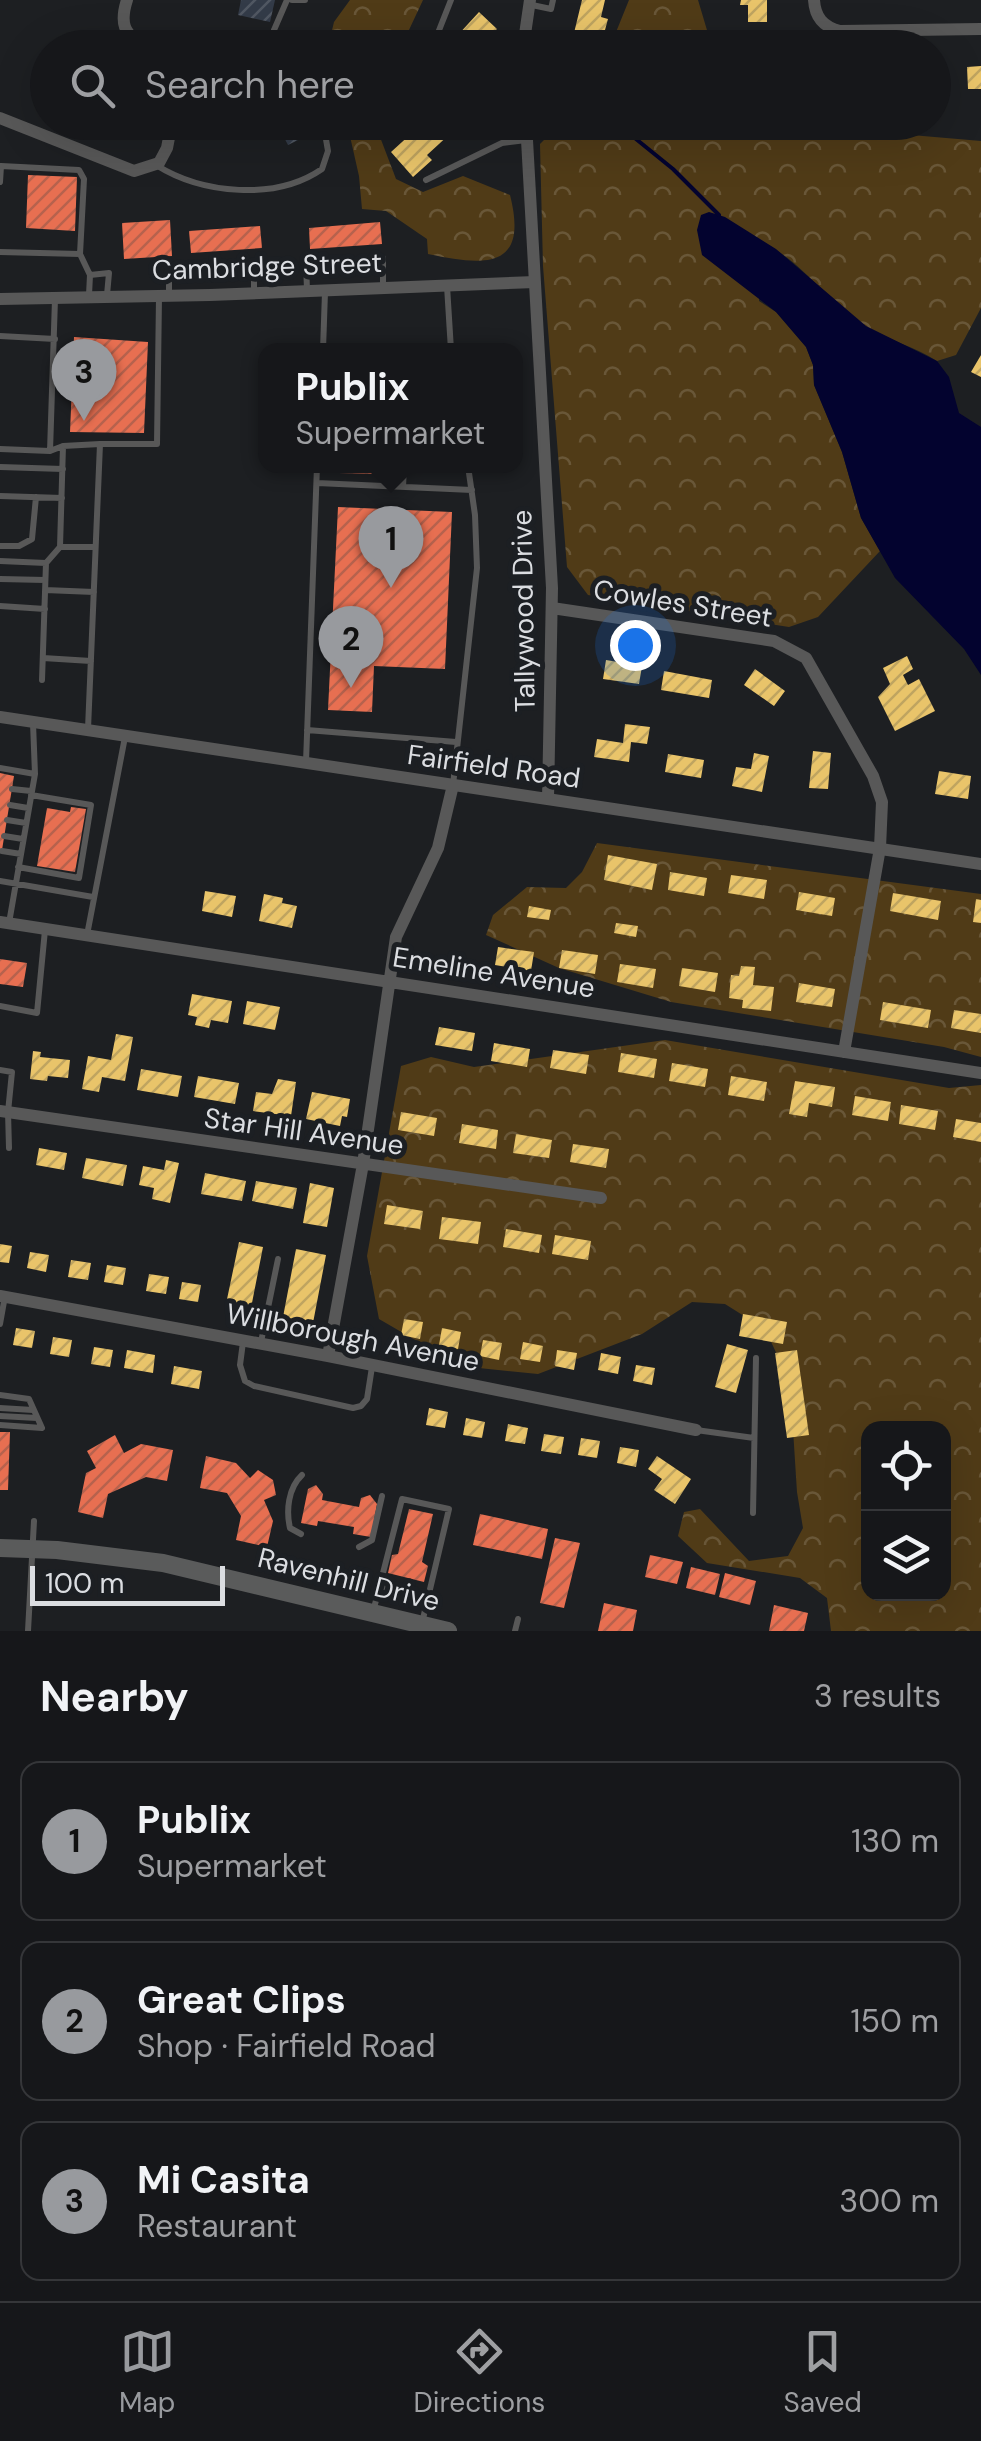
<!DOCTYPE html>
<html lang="en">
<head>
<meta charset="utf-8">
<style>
	body { margin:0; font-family:"DM Sans",sans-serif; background:#1f2023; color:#f1f3f6 }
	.controls { position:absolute; right:30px; bottom:30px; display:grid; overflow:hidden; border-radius:20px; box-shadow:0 10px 40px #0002 }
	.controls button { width:90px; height:90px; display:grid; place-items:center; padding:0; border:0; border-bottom:2px solid #353639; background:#16171a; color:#f1f3f6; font:50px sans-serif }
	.scale { position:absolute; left:30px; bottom:25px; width:195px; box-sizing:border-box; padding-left:10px; border:5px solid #dbdde1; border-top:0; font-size:28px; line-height:35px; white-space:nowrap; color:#dbdde1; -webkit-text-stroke:8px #1c1f23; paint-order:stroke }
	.you { position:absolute; left:635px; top:645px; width:35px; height:35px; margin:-25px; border:8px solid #fff; border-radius:50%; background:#1a73e8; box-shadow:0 0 0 15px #1a73e833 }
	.badge { display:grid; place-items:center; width:65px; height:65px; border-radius:50%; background:#989a9e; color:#111; font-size:32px; font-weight:700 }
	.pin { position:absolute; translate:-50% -82px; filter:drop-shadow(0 2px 5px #0008) }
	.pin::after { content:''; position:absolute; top:52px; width:35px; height:30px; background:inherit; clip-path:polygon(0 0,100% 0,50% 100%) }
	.popup { position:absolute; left:258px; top:343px; width:265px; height:130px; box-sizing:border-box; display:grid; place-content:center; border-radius:20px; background:#16171a; filter:drop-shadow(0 2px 8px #0005); font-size:32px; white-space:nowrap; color:#9e9fa2 }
	.popup b { font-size:38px; color:#f1f3f6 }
	.popup::after { content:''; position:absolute; left:50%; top:100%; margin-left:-20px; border:20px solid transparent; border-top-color:#16171a }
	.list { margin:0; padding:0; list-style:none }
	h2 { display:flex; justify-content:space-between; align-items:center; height:130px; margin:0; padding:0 40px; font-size:42px }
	h2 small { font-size:32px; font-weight:400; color:#9e9fa2 }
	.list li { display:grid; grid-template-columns:65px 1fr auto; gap:30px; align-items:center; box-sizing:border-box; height:160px; margin:0 20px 20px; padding:0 20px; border:2px solid #353639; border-radius:20px }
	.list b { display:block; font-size:38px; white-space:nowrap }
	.list p { margin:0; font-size:32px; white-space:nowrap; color:#9e9fa2 }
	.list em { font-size:32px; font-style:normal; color:#9e9fa2 }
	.icon { flex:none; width:55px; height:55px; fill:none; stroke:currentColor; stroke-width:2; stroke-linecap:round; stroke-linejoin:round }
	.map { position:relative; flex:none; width:981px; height:1631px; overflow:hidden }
	.search { position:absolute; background:#16171a; box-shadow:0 10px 40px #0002; left:30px; right:30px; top:30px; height:110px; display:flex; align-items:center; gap:25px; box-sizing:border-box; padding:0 35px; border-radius:55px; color:#9e9fa2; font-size:38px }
	.sheet { height:670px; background:#16171a }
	nav { display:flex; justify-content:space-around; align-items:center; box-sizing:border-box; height:140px; border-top:2px solid #353639; background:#16171a; font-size:28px; color:#9e9fa2 }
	nav a { display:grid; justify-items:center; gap:5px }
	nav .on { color:#989a9e }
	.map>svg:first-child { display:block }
	.forest { fill:url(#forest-crowns); fill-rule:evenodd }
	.water { fill:#03032f }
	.homes { fill:url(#homes-hatch) }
	.shops { fill:url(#shops-hatch) }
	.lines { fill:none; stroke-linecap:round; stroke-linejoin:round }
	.stream { stroke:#03032f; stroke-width:4 }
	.building { fill:url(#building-hatch) }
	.lane { stroke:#585858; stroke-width:6 }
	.street { stroke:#585858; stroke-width:12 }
	.secondary { stroke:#5a5b5b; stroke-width:18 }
	.labels { text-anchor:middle; stroke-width:10; stroke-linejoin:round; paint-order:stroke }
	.street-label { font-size:28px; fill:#dbdde1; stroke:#1c1f23 }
</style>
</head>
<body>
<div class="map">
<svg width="981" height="1631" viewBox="0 0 981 1631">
	<defs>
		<pattern id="forest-crowns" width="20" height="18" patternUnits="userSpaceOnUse" patternTransform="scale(2.5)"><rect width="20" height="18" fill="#503b17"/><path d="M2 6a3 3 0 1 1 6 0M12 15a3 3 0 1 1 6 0" fill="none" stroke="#695738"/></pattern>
		<pattern id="homes-hatch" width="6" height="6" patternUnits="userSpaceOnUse" patternTransform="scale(2.5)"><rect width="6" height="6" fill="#e9c46a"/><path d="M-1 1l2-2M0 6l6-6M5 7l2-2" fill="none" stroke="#bfa460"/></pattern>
		<pattern id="shops-hatch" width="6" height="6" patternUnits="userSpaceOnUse" patternTransform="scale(2.5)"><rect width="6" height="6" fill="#e76f51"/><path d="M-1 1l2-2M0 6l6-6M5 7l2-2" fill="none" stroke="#b6624d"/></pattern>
		<pattern id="building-hatch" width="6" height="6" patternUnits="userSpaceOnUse" patternTransform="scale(2.5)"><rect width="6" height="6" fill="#333b48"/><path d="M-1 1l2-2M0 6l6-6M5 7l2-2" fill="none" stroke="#505762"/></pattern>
	</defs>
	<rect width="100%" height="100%" fill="#1d1f22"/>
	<!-- forest -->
	<path class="forest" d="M350,0H423L401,47H328L334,22Z
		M629,0H698L712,47H610Z
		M562,122H836L853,130L981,141V308L956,355L937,361C915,347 889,340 866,327C828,304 803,261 763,243L759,301L776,312L806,347L813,365L814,385L842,452L861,518L880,551L818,617L789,627L588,595L567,567L543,266L540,144Z
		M347,123H383L380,137L396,179L423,192L463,176L510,195C529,270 485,266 428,254L427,239L386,211L362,209L359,176Z
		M597,843L981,894V1057L944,1047L671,1002L559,968L486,935L493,915L527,887L566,888L582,872Z
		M665,1040L949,1088L981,1085V1631H831L827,1598L800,1578L707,1563L678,1536L684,1512L700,1509L749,1561L788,1556L803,1528L797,1492L790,1382L765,1329L725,1304L692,1302L642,1334L538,1374L460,1366L379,1319L367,1256L401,1066L431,1057L474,1067ZM868,1428H944V1594H868Z"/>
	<!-- water -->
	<path class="water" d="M709,212L725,217L776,249L866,326L937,361L949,377L959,413L981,427V675L964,649L895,578L861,518L842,452L814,385L813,365L806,347L776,312L702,255L697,230L701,215Z"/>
	<!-- homes -->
	<path class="homes" d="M582,0H605L601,17L608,19L602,41L574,33Z
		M741,0H767V22H748V5H740Z
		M479,12L497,29L479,48H446Z
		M981,66V89H968L967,67Z
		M424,122H463L427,155L432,160L413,177L391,152Z
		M981,355V377L971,372Z
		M907,656L913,669L903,675L908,685L919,679L935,711L895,731L878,697L890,684L883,668Z
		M606,660L642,666L639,684L603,679Z
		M755,669L785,691L774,706L744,685Z
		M664,671L712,680L709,698L661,690Z
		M625,724L650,727L647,744L631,742L629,762L594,757L597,739L623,743Z
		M813,751L831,753L828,789L809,788Z
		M754,753L769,756L762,792L732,786L736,767L751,769Z
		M668,754L704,760L701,778L665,772Z
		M939,771L971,776L968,799L935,794Z
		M608,855L657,864L652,890L604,880Z
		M670,872L707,878L704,896L668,890Z
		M731,875L767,880L764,899L728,893Z
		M205,891L236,896L232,917L202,911Z
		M799,892L835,898L832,916L796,910Z
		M893,893L941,901L938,920L890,911Z
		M264,894L283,898L282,903L297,906L292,928L259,921Z
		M976,899L981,900V923L973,922Z
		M529,906L551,910L549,920L527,917Z
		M616,923L638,926L636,937L614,933Z
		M498,947L534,952L531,971L495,965Z
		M562,950L598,955L595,974L559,968Z
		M620,964L656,969L653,988L617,982Z
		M741,966L755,967L753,985L774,987L771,1011L742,1008L743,1000L729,998L731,975L739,976Z
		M682,968L718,973L715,992L679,986Z
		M799,983L835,989L832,1007L796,1002Z
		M192,994L232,1001L228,1023L211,1020L209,1028L195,1025L197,1017L188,1015Z
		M247,1001L280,1007L275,1030L243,1024Z
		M883,1002L931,1010L928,1028L880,1020Z
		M954,1010L981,1014V1033L951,1028Z
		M439,1027L475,1033L472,1051L435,1045Z
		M116,1034L133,1037L125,1081L102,1077L99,1092L82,1089L88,1056L111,1060Z
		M494,1043L530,1049L527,1067L491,1061Z
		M553,1050L589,1055L586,1074L550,1068Z
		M33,1051L41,1052L40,1057L70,1060L68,1078L48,1076L47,1081L30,1079Z
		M621,1053L657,1059L654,1078L618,1072Z
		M672,1063L708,1069L705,1087L669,1081Z
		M141,1069L182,1076L178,1097L137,1090Z
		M198,1076L239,1083L235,1104L194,1097Z
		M731,1076L767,1082L764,1101L728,1095Z
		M278,1079L296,1082L291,1116L253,1111L256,1092L272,1094Z
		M795,1081L835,1087L832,1107L809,1103L807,1117L789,1114Z
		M312,1092L350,1099L347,1117L342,1116L340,1126L306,1119Z
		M855,1096L891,1102L888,1121L852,1115Z
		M901,1105L938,1111L935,1130L899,1124Z
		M401,1112L437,1118L434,1136L398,1130Z
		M956,1119L981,1123V1142L953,1137Z
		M462,1124L498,1130L496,1149L459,1143Z
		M516,1134L552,1140L549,1158L513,1153Z
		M573,1144L609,1149L606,1168L570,1162Z
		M39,1148L67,1153L64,1170L36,1165Z
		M86,1158L127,1165L123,1186L82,1178Z
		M166,1160L179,1163L170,1203L152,1199L154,1188L139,1185L143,1166L164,1170Z
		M205,1173L246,1181L242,1201L201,1194Z
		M256,1181L297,1188L293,1209L252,1201Z
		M310,1183L334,1188L327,1227L303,1223Z
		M387,1205L423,1211L420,1229L384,1224Z
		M442,1217L481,1222L478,1244L439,1239Z
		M506,1229L542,1235L539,1253L503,1247Z
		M555,1235L591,1241L588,1260L552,1254Z
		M239,1242L263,1247L251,1308L226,1304Z
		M0,1244L12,1246L9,1263L0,1262Z
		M296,1249L326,1255L313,1323L283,1317Z
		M30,1252L49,1255L46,1272L27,1268Z
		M71,1260L91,1263L88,1280L68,1277Z
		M107,1265L126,1268L123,1285L104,1282Z
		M149,1274L169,1277L166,1294L146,1291Z
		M182,1282L201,1285L198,1302L179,1299Z
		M743,1314L787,1322L783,1344L739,1336Z
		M404,1319L423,1322L420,1339L401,1335Z
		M16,1328L35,1331L32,1348L13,1345Z
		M442,1328L461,1332L458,1349L439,1345Z
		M53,1337L72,1340L69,1357L50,1354Z
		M483,1340L502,1343L499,1360L480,1356Z
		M523,1342L543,1346L540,1362L520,1359Z
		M727,1344L748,1350L736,1393L715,1387Z
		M94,1347L113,1350L110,1367L91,1364Z
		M127,1350L155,1355L153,1373L124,1368Z
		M557,1350L577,1353L574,1370L555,1366Z
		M797,1350L809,1435L787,1438L775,1353Z
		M601,1353L621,1357L618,1374L598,1370Z
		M636,1365L655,1368L652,1385L633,1381Z
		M174,1366L202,1371L199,1389L171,1384Z
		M429,1408L448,1412L445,1428L426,1425Z
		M466,1418L485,1422L482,1438L463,1435Z
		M508,1424L528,1428L525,1444L505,1441Z
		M544,1434L564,1437L561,1454L541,1451Z
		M581,1438L600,1441L597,1458L578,1455Z
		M620,1447L639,1450L636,1467L617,1463Z
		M657,1456L691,1479L675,1504L654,1490L662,1479L648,1469Z"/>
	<!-- shops -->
	<path class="shops" d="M28,175L77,177L75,231L26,228Z
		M170,220L172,256L124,259L122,223Z
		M380,222L382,244L310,249L309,228Z
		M260,226L262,248L191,253L189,231Z
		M74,337L148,342L144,433L70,432Z
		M339,466H382L381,474L339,473Z
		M338,507L452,512L445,669L374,666L372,712L328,710Z
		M0,773L14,776L2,850H0Z
		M71,807L86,809L75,872L37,866L47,808L70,812Z
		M0,959L27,963L23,987L0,984Z
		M0,1432H10L8,1490H0Z
		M115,1435L124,1453L141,1444L173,1450L167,1481L146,1477L108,1494L103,1518L78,1512L86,1473L96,1468L87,1451Z
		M206,1456L236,1463L250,1478L258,1470L273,1480L276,1495L264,1500L273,1521L267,1547L236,1540L241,1516L227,1493L200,1488Z
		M316,1485L323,1494L322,1500L359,1507L361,1498L370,1495L377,1504L371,1537L353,1534L354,1527L318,1521L317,1526L301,1523L308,1489Z
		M409,1509L433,1514L422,1562L428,1566L424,1582L388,1573L392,1555L398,1554Z
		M480,1514L548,1529L542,1559L473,1545Z
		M555,1538L580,1543L564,1608L540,1603Z
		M650,1555L683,1562L677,1584L645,1577Z
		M691,1567L720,1574L715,1595L686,1588Z
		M725,1573L756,1581L750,1605L719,1597Z
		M604,1603L637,1610L633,1631H598Z
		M774,1605L808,1613L804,1631H769Z"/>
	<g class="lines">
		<!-- stream -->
		<path class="stream" d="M615,122L673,169L719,215
			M501,137L524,127"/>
	</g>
	<!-- building -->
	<path class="building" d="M241,0H275L270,22L238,15Z
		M276,122H301L308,135L288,145Z"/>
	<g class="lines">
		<!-- lane -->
		<path class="lane" d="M292,0H305
			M532,5L551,9L553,0
			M274,30L287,0
			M432,48L451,0
			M156,165C202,194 276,201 322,169L328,151L323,122
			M426,180L502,143L526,140
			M0,182L1,166L79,170L84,179L80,254
			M0,252L80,254L90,275L89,295
			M383,258V287
			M306,263L307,290
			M254,268V291
			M169,271V294
			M90,275L109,273L107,295
			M447,286L451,350
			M0,336L55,339
			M323,350L325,292
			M100,444H157L159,297
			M63,446L100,444L88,729
			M0,449L50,451
			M0,467L63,469
			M317,483L472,490
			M403,487L404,466
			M0,496L62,498
			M0,546H19L32,539L36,497
			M60,547H95
			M0,561L46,563
			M0,579L45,580
			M45,590L94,592
			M0,606L45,609
			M43,658L91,661
			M42,680L46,563L60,547L63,446L50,451L55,299
			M307,730L456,742
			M306,762L317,466
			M0,768L35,774
			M453,785L477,568L475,515L468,466
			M12,789L31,791
			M10,805L28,808
			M7,820L26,823
			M4,836L23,839
			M2,851L21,854
			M18,867L79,878L91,805L31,795
			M0,881L93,897
			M9,923L35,774L33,723
			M87,935L125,737
			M0,1006L37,1013L45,930
			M0,1070L12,1072L8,1112L9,1148
			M0,1324L5,1296
			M243,1342L240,1365L245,1381L254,1386L353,1408L361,1406L367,1399L372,1367
			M261,1342L278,1259
			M0,1395L29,1399L42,1428L0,1425
			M0,1408L33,1410
			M0,1416L37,1418
			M696,1430L754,1438
			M753,1513L756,1358
			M301,1534L290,1528C286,1511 288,1488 302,1475
			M359,1547L372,1540L382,1496
			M380,1586L428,1598
			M373,1612L402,1499L449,1509L422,1623
			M28,1631L34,1521
			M515,1631L518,1619"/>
		<!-- street -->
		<path class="street" d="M127,0C116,34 132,40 161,48
			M814,0C815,17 823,27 840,31L981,29
			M523,48L530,0
			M0,118L134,171L159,163L167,148L172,122
			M526,122L552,588L548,799
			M0,299L210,295L535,282
			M552,608L774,641L806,658L873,776L882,802L880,848L844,1052
			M0,717L981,864
			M0,922L981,1073
			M0,1111L601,1198
			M0,1296L328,1356L696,1430
			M328,1356L363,1164L396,937L438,848L453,785"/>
		<!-- secondary -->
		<path class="secondary" d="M0,1548L57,1550L163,1563L448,1631"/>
	</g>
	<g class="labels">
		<!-- street labels -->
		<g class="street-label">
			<text transform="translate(267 266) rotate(-2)" y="10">Cambridge Street</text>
			<text transform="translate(683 603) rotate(9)" y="10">Cowles Street</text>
			<text transform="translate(523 611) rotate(-91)" y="10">Tallywood Drive</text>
			<text transform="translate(494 766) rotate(8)" y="10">Fairfield Road</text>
			<text transform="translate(494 972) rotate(9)" y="10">Emeline Avenue</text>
			<text transform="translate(304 1131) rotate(8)" y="10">Star Hill Avenue</text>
			<text transform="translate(353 1337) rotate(11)" y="10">Willborough Avenue</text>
			<text transform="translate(349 1579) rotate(14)" y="10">Ravenhill Drive</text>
		</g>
	</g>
</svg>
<div class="controls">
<button><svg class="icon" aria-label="locate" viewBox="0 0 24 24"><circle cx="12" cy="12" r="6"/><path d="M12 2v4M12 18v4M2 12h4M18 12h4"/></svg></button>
<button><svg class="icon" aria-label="layers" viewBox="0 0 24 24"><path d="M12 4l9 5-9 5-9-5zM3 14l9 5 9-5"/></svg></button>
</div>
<div class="scale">100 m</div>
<div class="you"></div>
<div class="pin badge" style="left:391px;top:588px">1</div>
<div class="popup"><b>Publix</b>Supermarket</div>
<div class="pin badge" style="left:351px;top:688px">2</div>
<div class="pin badge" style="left:84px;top:421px">3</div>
<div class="search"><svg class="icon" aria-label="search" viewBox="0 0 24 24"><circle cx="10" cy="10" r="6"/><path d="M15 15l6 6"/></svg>Search here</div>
</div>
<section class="sheet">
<h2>Nearby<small>3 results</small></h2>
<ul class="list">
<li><span class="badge">1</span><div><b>Publix</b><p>Supermarket</p></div><em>130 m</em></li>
<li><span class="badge">2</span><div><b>Great Clips</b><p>Shop · Fairfield Road</p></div><em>150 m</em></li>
<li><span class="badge">3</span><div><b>Mi Casita</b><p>Restaurant</p></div><em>300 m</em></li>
</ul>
</section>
<nav>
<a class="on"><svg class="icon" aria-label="map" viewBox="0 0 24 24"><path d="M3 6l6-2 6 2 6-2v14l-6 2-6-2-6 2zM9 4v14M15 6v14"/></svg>Map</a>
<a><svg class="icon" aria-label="directions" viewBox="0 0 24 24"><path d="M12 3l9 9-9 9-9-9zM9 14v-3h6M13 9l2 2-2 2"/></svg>Directions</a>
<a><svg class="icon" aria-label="saved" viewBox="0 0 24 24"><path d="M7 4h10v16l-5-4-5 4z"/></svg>Saved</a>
</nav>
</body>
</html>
